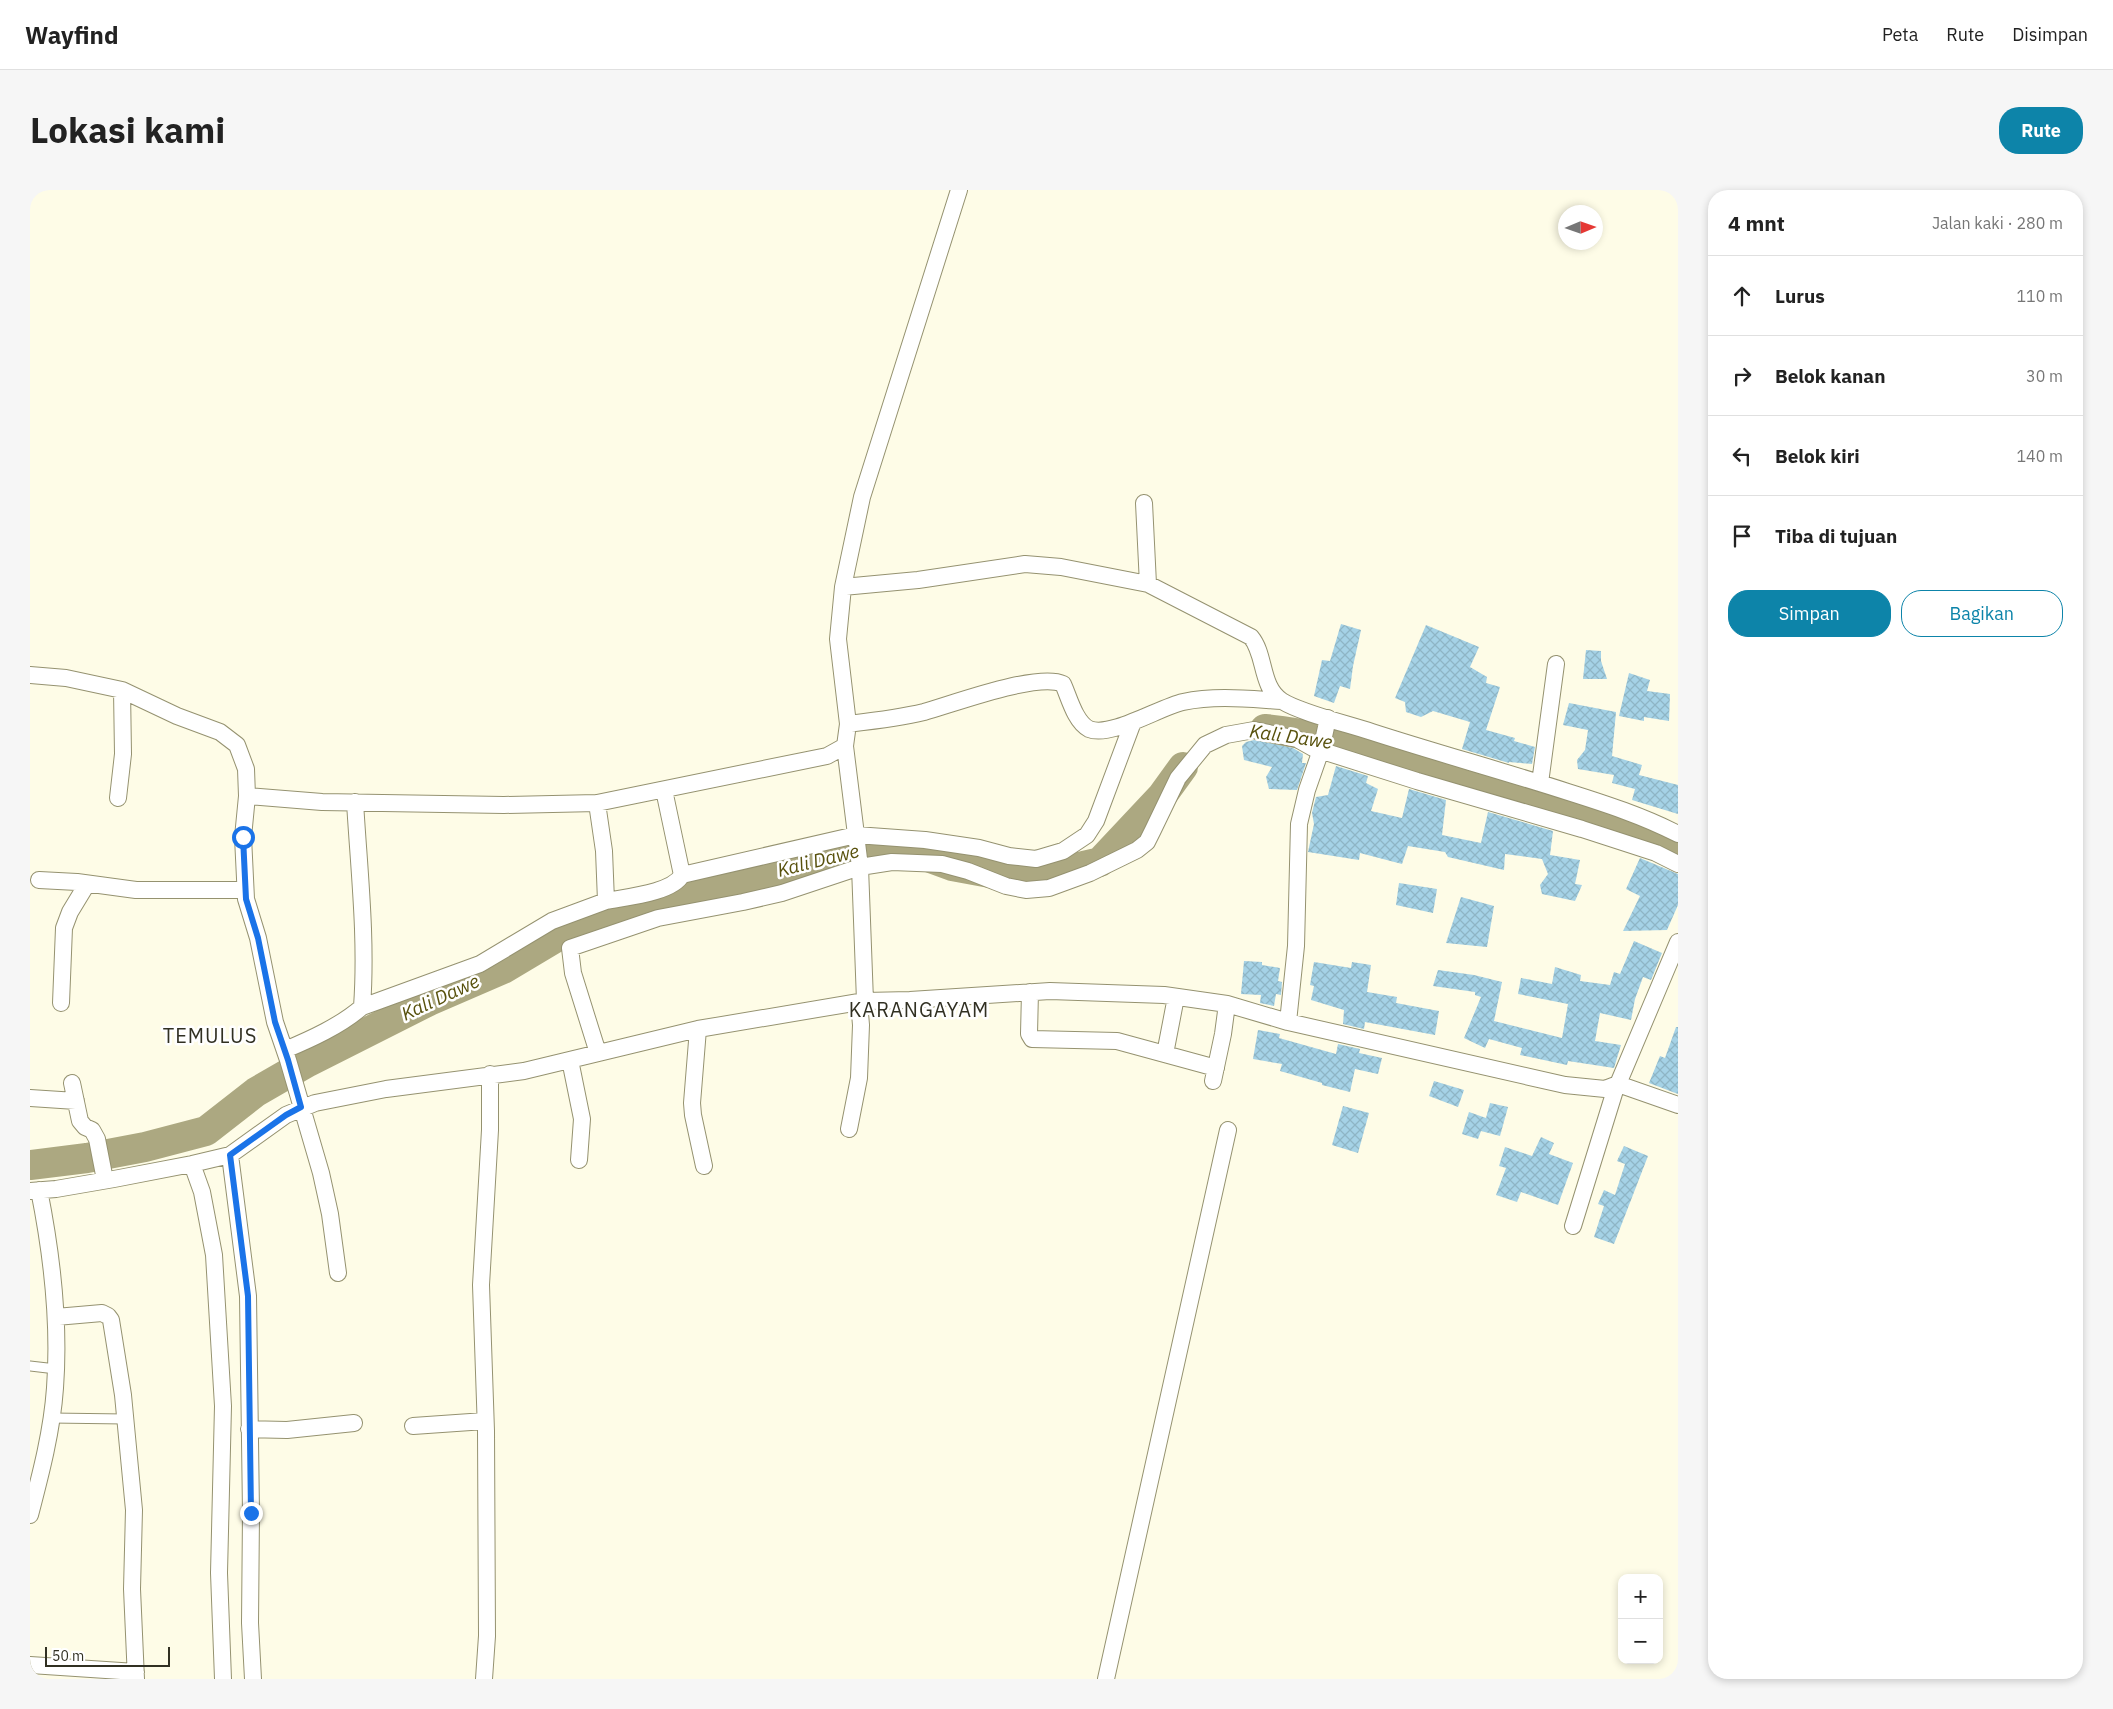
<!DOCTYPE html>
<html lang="id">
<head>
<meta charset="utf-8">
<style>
	body { margin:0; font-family:"IBM Plex Sans",sans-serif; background:#f6f6f6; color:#222 }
	.controls { position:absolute; right:15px; bottom:15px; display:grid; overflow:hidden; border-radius:10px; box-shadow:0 2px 8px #0003 }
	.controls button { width:45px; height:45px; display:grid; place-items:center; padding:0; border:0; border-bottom:1px solid #e0e0e0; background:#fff; color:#222; font:25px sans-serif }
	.compass { position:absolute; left:1528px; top:15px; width:45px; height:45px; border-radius:50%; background:#fff; box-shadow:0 2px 8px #0003; rotate:88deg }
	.scale { position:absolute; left:15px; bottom:12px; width:125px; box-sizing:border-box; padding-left:5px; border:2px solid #313022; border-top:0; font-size:14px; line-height:18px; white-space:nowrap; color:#313022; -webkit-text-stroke:4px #fff; paint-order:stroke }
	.stop { position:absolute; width:15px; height:15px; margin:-11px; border:4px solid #1a73e8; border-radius:50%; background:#fff }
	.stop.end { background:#1a73e8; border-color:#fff; box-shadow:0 1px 5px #0008 }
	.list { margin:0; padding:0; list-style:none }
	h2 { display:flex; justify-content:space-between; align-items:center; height:65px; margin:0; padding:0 20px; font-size:21px }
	h2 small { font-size:16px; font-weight:400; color:#767676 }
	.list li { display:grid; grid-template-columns:32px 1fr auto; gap:15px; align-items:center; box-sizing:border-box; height:80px; padding:0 20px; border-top:1px solid #e0e0e0 }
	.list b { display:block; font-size:19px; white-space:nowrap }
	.list em { font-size:16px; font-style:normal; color:#767676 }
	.actions { display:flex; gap:10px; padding:15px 20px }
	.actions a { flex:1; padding:11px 0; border:1px solid #0d84a9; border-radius:20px; text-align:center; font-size:18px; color:#0d84a9 }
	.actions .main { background:#0d84a9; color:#fff }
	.icon { flex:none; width:28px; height:28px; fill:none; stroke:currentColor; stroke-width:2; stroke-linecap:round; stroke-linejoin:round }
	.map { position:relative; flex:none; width:1648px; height:1489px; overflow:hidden; border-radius:20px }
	header { display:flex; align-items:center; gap:30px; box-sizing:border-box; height:70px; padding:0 25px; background:#fff; border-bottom:1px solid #e0e0e0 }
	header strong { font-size:24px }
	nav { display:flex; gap:28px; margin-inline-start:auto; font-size:18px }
	.intro { display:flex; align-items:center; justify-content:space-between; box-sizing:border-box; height:120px; padding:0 30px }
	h1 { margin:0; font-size:35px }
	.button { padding:12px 22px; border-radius:20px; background:#0d84a9; color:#fff; font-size:18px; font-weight:700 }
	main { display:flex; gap:30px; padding:0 30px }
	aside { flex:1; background:#fff; border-radius:20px; box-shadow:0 2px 8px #0003 }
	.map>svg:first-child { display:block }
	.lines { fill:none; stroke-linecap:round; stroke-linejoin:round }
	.river { stroke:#aca881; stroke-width:30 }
	.building { fill:url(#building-cross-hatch) }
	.lane-casing { stroke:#959270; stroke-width:11 }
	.street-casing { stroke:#959270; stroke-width:18 }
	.lane { stroke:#fff; stroke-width:9 }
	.street { stroke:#fff; stroke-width:16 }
	.route { stroke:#1a73e8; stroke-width:6 }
	.labels { text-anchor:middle; stroke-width:5; stroke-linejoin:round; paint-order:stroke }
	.water-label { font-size:19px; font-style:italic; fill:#58510d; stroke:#fff }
	.quarter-label { font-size:20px; letter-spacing:1px; fill:#313022; stroke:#fff }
</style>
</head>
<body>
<header>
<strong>Wayfind</strong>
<nav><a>Peta</a><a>Rute</a><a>Disimpan</a></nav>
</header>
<div class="intro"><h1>Lokasi kami</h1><a class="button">Rute</a></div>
<main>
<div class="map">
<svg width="1648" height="1489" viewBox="0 0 1648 1489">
	<defs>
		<pattern id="building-cross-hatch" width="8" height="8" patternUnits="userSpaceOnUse" patternTransform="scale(1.25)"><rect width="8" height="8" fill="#a5d2e6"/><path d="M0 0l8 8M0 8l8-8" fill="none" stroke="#8eb5c5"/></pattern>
	</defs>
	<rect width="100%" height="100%" fill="#fefce7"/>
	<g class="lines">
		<!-- river -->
		<path class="river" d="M1235,539C1295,544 1350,566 1408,582C1449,593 1491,604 1532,616C1572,627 1613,638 1648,661
			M0,975L57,968L115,957L176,941L226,902L278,872L399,811L473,779L535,742L598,718L696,696L824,658H873L922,676L987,688L1027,682L1070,672L1132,606L1153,577"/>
	</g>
	<!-- building -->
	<path class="building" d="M1311,434L1331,440L1323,476L1320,499L1310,496L1304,513L1284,506L1292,470L1300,471Z
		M1396,435L1449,457L1440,477L1457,487L1456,493L1470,497L1456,540L1485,548L1484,551L1505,557L1502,574L1479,572V573L1432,559L1440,532L1403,521L1391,527L1376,522L1375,512L1365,508Z
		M1556,460L1571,461V471L1577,489H1553Z
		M1599,483L1620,490L1617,501L1640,504L1639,531L1614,527V531L1589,526Z
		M1539,513L1586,522L1582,566L1612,575L1609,585L1648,595V624L1602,610L1605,599L1582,593L1584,585L1548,579L1547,570L1555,560L1558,540L1533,535Z
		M1224,550L1263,558L1273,564L1272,573H1276L1267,600L1239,599L1236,587L1242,577L1214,570L1212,556L1216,552Z
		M1306,576L1338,586L1336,593L1348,599L1341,621L1372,628L1379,599L1416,610L1412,645L1451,653L1458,622L1523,641L1520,665L1550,670L1545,694L1552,695L1545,711L1512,704L1510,695L1518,684L1512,669L1475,664L1474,680L1418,667L1415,662L1378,656L1372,674L1330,663L1329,670L1278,662L1284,634L1282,623L1286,607L1298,605Z
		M1610,668L1648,684V715L1637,740L1593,741L1610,706L1596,699Z
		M1369,693L1407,699L1403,723L1366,715Z
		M1431,707L1464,716L1457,757L1416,753Z
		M1604,751L1632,763L1621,790L1613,787L1605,809L1601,830L1570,823L1565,851L1591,855L1584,878L1538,871L1537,875L1490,865L1492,858L1459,849L1455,858L1434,848L1451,807L1445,805V802L1403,796L1408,780L1444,785L1472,792L1464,831L1532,848L1538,814L1488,804L1491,788L1522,794L1525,777L1551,785L1550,791L1580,795L1584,782L1590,784Z
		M1214,771L1232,772V775L1250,778L1248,791L1252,792L1251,805L1246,804L1244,816L1230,813L1231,805L1211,804Z
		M1284,772L1321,778L1322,772L1341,775L1337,802L1367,807L1366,813L1409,821L1405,845L1335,832L1334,839L1313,834L1314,820L1281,810L1284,796L1280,795Z
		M1646,837H1648V904L1619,893L1630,866L1635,868Z
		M1228,840L1250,844L1249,848L1306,864L1308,854L1330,859L1329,863L1352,868L1348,884L1325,879L1320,902L1292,895V893L1250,881L1252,874L1223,869Z
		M1404,891L1434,900L1428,917L1399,906Z
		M1460,913L1478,917L1470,946L1451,941L1448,949L1432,944L1439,922L1456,928Z
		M1313,916L1339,923L1328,963L1302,955Z
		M1511,947L1524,953L1519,964L1543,973L1528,1015L1491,1002L1487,1012L1466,1005L1476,978L1469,976L1475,957L1502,966Z
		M1594,956L1618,966L1584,1054L1564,1047L1574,1016L1568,1014L1574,1000L1585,1005L1595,974L1587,971Z"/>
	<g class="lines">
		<!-- lane casing -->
		<g class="lane-casing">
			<path id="lane" d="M0,1176L26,1179
				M21,1228L95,1229"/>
		</g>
		<!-- street casing -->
		<g class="street-casing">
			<path id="street" d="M1114,313L1118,394
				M813,397L888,390L995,374L1031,377L1118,394L1221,447C1236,465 1230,497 1252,511C1271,523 1318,534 1342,542C1407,563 1473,581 1538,602C1576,614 1613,626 1648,644
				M0,485L36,488L92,500L147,526L190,542L207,555L216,579L217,606L213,647L216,709L228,748L245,832L258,870L291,983L300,1024L308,1083
				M818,534C843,531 869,528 894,522C923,514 1008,482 1033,494C1039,507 1045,532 1059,539C1081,548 1130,517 1153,512C1186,505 1219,509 1252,511
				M815,556L830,677L835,811
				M1510,593L1526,474
				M217,606L292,612L474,615L567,613L797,566L815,556L818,534L808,449L813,397L832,307L929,0
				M88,608L93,564L92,500
				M652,685L826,645L895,650L949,658L979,666L1006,669L1033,661L1057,645L1066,631L1103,532
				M9,690L47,692L106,700H215
				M576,711C596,707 642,703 652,685L634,600
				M1000,802L999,844L1002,849L1087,851L1186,878
				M31,813L34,738L40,722L57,694
				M332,817L450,774L522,731L576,711L574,661L567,613
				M1258,832L1266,756L1269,634L1277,600L1291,560L1298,528
				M668,839L662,913L663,925L674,976
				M255,860C281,849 310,836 332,817C337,749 329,680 325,612
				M568,863L543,783L540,758L628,728L713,712L752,703L830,677L862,672L912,674L938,681L976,696L996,700L1019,698L1060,683L1107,660L1117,652L1123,640L1148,588L1175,555L1196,545L1224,540L1267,549L1283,558L1387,591L1552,639L1626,663L1648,674
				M1135,864L1146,807
				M540,870L552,929L549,970
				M1183,891L1193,844L1197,814
				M42,893L50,931L55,937L62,940L67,949L75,990
				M1588,894L1648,915
				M0,908L46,911
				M819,939L829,888L831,835L829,812
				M200,965L218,1106L221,1323L220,1433L223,1489
				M162,974L172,1002L184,1065L193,1216L189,1383L193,1489
				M0,1001L26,999L84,989L162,974L200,965L256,925L285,913L356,899L494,881L668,839L835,811L880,810L1020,801L1134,805L1197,814L1258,832L1535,895L1575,899L1588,894L1648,752
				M1543,1036L1586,897
				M26,1127L72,1123L78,1126L81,1130L93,1205L104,1320L102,1399L106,1489
				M383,1236L455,1231
				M219,1239L257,1240L324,1233
				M0,1325C11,1283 22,1241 25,1198C30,1131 22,1065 9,1000
				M0,1475L106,1482
				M454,1489L457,1446L456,1241L451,1095L460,940V884
				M1076,1489L1198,940"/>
		</g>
		<!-- lane -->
		<use href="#lane" class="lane"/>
		<!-- street -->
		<use href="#street" class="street"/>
	</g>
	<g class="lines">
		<!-- route -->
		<path class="route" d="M213,647L216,709L228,748L245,832L258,870L271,917L256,925L200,965L218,1106L221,1323"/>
	</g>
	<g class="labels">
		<!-- water labels -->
		<g class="water-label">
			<text transform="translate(1261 546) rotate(8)" y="7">Kali Dawe</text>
			<text transform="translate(788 670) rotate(-14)" y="7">Kali Dawe</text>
			<text transform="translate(410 807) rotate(-25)" y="7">Kali Dawe</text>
		</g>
		<!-- quarter labels -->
		<g class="quarter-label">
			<text x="889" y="827">KARANGAYAM</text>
			<text x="180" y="853">TEMULUS</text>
		</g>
	</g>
</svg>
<div class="controls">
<button>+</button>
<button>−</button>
</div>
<svg class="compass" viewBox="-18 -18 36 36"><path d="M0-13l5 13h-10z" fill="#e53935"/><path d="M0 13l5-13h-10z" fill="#767676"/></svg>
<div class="scale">50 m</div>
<div class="stop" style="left:213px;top:647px"></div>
<div class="stop end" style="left:221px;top:1323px"></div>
</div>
<aside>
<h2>4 mnt<small>Jalan kaki · 280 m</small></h2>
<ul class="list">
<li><svg class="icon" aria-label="ahead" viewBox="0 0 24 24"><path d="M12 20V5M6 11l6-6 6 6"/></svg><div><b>Lurus</b></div><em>110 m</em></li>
<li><svg class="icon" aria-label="right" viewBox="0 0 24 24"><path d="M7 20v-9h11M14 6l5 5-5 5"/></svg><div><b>Belok kanan</b></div><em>30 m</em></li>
<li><svg class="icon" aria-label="left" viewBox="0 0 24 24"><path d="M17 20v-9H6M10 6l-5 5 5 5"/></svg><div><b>Belok kiri</b></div><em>140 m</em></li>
<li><svg class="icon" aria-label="arrive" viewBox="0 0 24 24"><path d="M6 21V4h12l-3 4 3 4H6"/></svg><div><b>Tiba di tujuan</b></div></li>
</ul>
<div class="actions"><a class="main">Simpan</a><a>Bagikan</a></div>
</aside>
</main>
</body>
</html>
